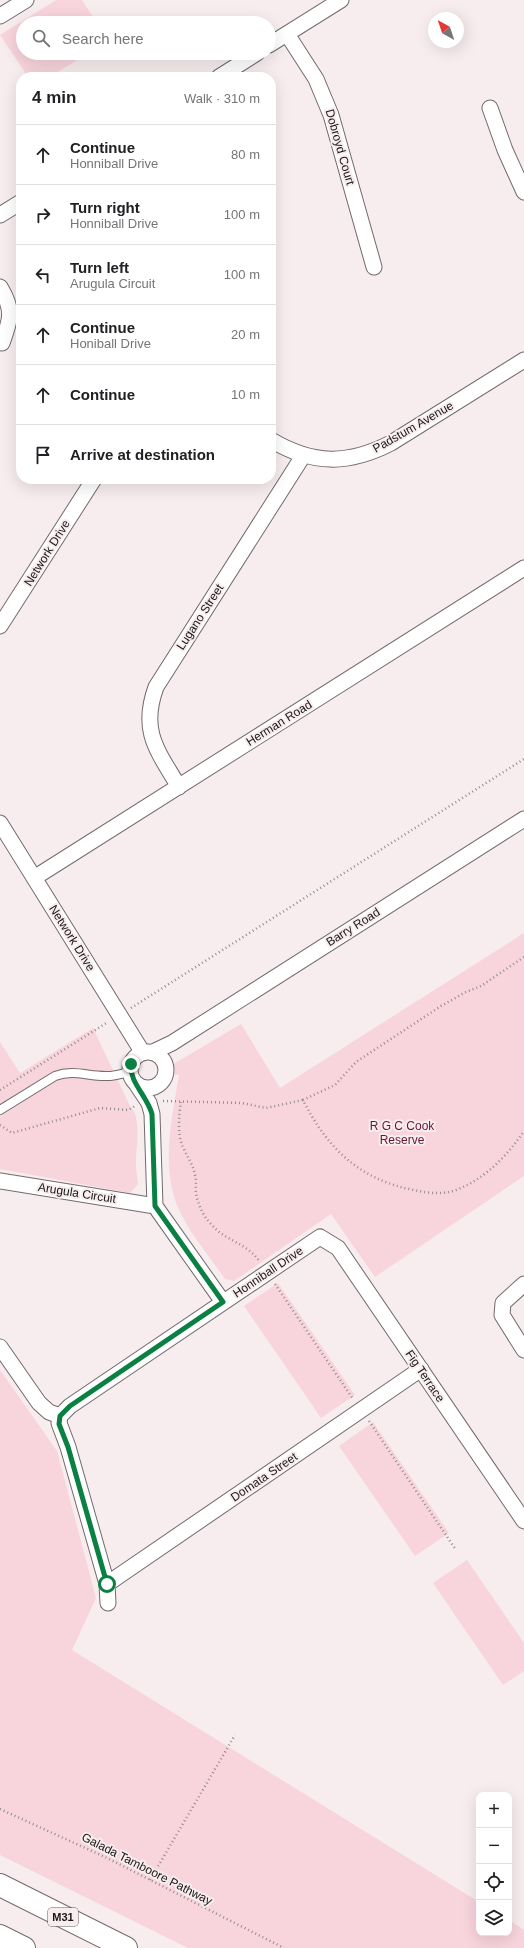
<!DOCTYPE html>
<html lang="en">
<head>
<meta charset="utf-8">
<style>
	body { margin:0; font-family:Arial,sans-serif; background:#f2f2f2; color:#202124 }
	.controls { position:absolute; right:12px; bottom:12px; display:grid; overflow:hidden; border-radius:8px; box-shadow:0 4px 16px #0002 }
	.controls button { width:36px; height:36px; display:grid; place-items:center; padding:0; border:0; border-bottom:1px solid #e0e0e0; background:#fff; color:#202124; font:20px sans-serif }
	.compass { position:absolute; left:428px; top:12px; width:36px; height:36px; border-radius:50%; background:#fff; box-shadow:0 4px 16px #0002; rotate:320deg }
	.stop { position:absolute; width:12px; height:12px; margin:-9px; border:3px solid #0b8043; border-radius:50%; background:#fff }
	.stop.end { background:#0b8043; border-color:#fff; box-shadow:0 1px 4px #0008 }
	.list { margin:0; padding:0; list-style:none }
	h2 { display:flex; justify-content:space-between; align-items:center; height:52px; margin:0; padding:0 16px; font-size:17px }
	h2 small { font-size:13px; font-weight:400; color:#757577 }
	.list li { display:grid; grid-template-columns:26px 1fr auto; gap:12px; align-items:center; box-sizing:border-box; height:60px; padding:0 16px; border-top:1px solid #e0e0e0 }
	.list b { display:block; font-size:15px; white-space:nowrap }
	.list p { margin:0; font-size:13px; white-space:nowrap; color:#757577 }
	.list em { font-size:13px; font-style:normal; color:#757577 }
	.icon { flex:none; width:22px; height:22px; fill:none; stroke:currentColor; stroke-width:2; stroke-linecap:round; stroke-linejoin:round }
	.map { position:relative; flex:none; width:524px; height:1948px; overflow:hidden }
	.search { position:absolute; background:#fff; box-shadow:0 4px 16px #0002; left:16px; top:16px; width:260px; height:44px; display:flex; align-items:center; gap:10px; box-sizing:border-box; padding:0 14px; border-radius:22px; color:#757577; font-size:15px }
	.panel { position:absolute; background:#fff; box-shadow:0 4px 16px #0002; left:16px; top:72px; width:260px; height:412px; border-radius:16px }
	.map>svg:first-child { display:block }
	.green { fill:#f8d4dd }
	.lines { fill:none; stroke-linecap:round; stroke-linejoin:round }
	.lane-casing { stroke:#726a6b; stroke-width:10 }
	.street-casing { stroke:#726a6b; stroke-width:17 }
	.highway-casing { stroke:#726a6b; stroke-width:24 }
	.path { stroke:#948d8e; stroke-width:2.5; stroke-dasharray:1 3; stroke-linecap:butt }
	.lane { stroke:#fff; stroke-width:8 }
	.street { stroke:#fff; stroke-width:15 }
	.highway { stroke:#fff; stroke-width:22 }
	.route { stroke:#0b8043; stroke-width:5 }
	.labels { text-anchor:middle; stroke-width:4; stroke-linejoin:round; paint-order:stroke }
	.shield { fill:#f7edef; stroke:#5c5657; stroke-width:1 }
	.shield-label { font-size:11px; font-weight:bold; fill:#191616 }
	.street-label { font-size:12px; fill:#191616; stroke:#f7edef }
	.park-label { font-size:12px; fill:#661635; stroke:#f7edef }
</style>
</head>
<body>
<div class="map">
<svg width="524" height="1948" viewBox="0 0 524 1948">
	<rect width="100%" height="100%" fill="#f7edef"/>
	<!-- green -->
	<path class="green" d="M56,0H82L97,23H23V53H88L50,77H28L0,35Z
		M524,933V1176L375,1277L331,1214L234,1281L225,1279C209,1255 188,1232 177,1205C161,1164 172,1118 179,1075L160,1072L241,1024L280,1088Z
		M93,1028L130,1106C142,1116 136,1147 136,1162C136,1169 137,1177 138,1184L130,1193L0,1169V1042L20,1073Z
		M278,1283L355,1395L321,1418L244,1306Z
		M0,1370L57,1451L96,1598L72,1650L479,1902V1933H509V1920L524,1930V1948H188L0,1855Z
		M373,1422L449,1533L415,1556L339,1446Z
		M467,1560L524,1643V1671L503,1685L433,1583Z"/>
	<g class="lines">
		<!-- lane casing -->
		<g class="lane-casing">
			<path id="lane" d="M0,1110L55,1076C74,1069 89,1077 108,1076C115,1076 123,1073 130,1072"/>
		</g>
		<!-- street casing -->
		<g class="street-casing">
			<path id="street" d="M0,16L26,0
				M287,34L316,79L331,115L374,267
				M269,45L341,0
				M219,77L257,53
				M490,108L505,150L524,192
				M0,215L21,202
				M0,287C14,310 11,319 2,343
				M271,440C313,465 348,465 391,443L524,360
				M0,626L94,479
				M179,787C157,750 140,731 156,687L303,456
				M0,823L143,1053
				M34,878L524,568
				M130 1070a18 18 0 1 1 36 0a18 18 0 1 1-36 0Z
				M153,1052L172,1043L524,819
				M137,1085L149,1103L152,1114L155,1206L223,1302
				M0,1181L155,1206
				M524,1284L503,1303L502,1315L524,1350
				M0,1347L39,1403L49,1412L60,1416
				M107,1584L421,1369
				M108,1603L107,1584L68,1447L59,1423L60,1416L70,1406L320,1237L338,1248L524,1521"/>
		</g>
		<!-- highway casing -->
		<g class="highway-casing">
			<path id="highway" d="M0,1885L126,1948
				M0,1936L24,1948"/>
		</g>
		<!-- path -->
		<path class="path" d="M524,957L481,986L466,992L441,1006L356,1062L335,1085L303,1100C327,1148 360,1180 414,1190C428,1193 442,1195 456,1190C485,1179 507,1156 524,1131
			M131,1008L524,759
			M0,1090L108,1022
			M163,1101L242,1103L266,1108L303,1100
			M181,1102C179,1114 177,1135 183,1147C187,1157 193,1164 195,1175C197,1180 195,1187 196,1193C198,1205 203,1216 212,1225C225,1241 246,1242 260,1262
			M0,1125L12,1133L100,1108L128,1110L135,1106
			M275,1284L353,1399
			M369,1421L456,1550
			M0,1809L107,1858L284,1948
			M150,1880L235,1735"/>
		<!-- lane -->
		<use href="#lane" class="lane"/>
		<!-- street -->
		<use href="#street" class="street"/>
		<!-- highway -->
		<use href="#highway" class="highway"/>
	</g>
	<g class="lines">
		<!-- route -->
		<path class="route" d="M107,1584L68,1447L59,1424L60,1416L70,1406L223,1302L155,1206L152,1114C147,1096 129,1082 131,1064"/>
	</g>
	<g class="labels">
		<!-- shield labels -->
		<rect class="shield" x="48" y="1908" width="30" height="18" rx="3"/>
		<g class="shield-label">
			<text x="63" y="1921">M31</text>
		</g>
		<!-- street labels -->
		<g class="street-label">
			<text transform="translate(340 147) rotate(74)" y="4">Dobroyd Court</text>
			<text transform="translate(413 427) rotate(-30)" y="4">Padstum Avenue</text>
			<text transform="translate(47 553) rotate(-58)" y="4">Network Drive</text>
			<text transform="translate(200 617) rotate(-57)" y="4">Lugano Street</text>
			<text transform="translate(279 723) rotate(-32)" y="4">Herman Road</text>
			<text transform="translate(353 927) rotate(-32)" y="4">Barry Road</text>
			<text transform="translate(72 938) rotate(58)" y="4">Network Drive</text>
			<text transform="translate(77 1193) rotate(9)" y="4">Arugula Circuit</text>
			<text transform="translate(268 1272) rotate(-34)" y="4">Honniball Drive</text>
			<text transform="translate(425 1376) rotate(56)" y="4">Fig Terrace</text>
			<text transform="translate(264 1477) rotate(-34)" y="4">Domata Street</text>
			<text transform="translate(147 1869) rotate(27)" y="4">Galada Tamboore Pathway</text>
		</g>
		<!-- park labels -->
		<g class="park-label">
			<text x="402" y="1130">R G C Cook<tspan x="402" dy="14">Reserve</tspan></text>
		</g>
	</g>
</svg>
<div class="controls">
<button>+</button>
<button>−</button>
<button><svg class="icon" aria-label="locate" viewBox="0 0 24 24"><circle cx="12" cy="12" r="6"/><path d="M12 2v4M12 18v4M2 12h4M18 12h4"/></svg></button>
<button><svg class="icon" aria-label="layers" viewBox="0 0 24 24"><path d="M12 4l9 5-9 5-9-5zM3 14l9 5 9-5"/></svg></button>
</div>
<svg class="compass" viewBox="-18 -18 36 36"><path d="M0-13l5 13h-10z" fill="#e53935"/><path d="M0 13l5-13h-10z" fill="#757577"/></svg>
<div class="stop" style="left:107px;top:1584px"></div>
<div class="stop end" style="left:131px;top:1064px"></div>
<div class="search"><svg class="icon" aria-label="search" viewBox="0 0 24 24"><circle cx="10" cy="10" r="6"/><path d="M15 15l6 6"/></svg>Search here</div>
<section class="panel">
<h2>4 min<small>Walk · 310 m</small></h2>
<ul class="list">
<li><svg class="icon" aria-label="ahead" viewBox="0 0 24 24"><path d="M12 20V5M6 11l6-6 6 6"/></svg><div><b>Continue</b><p>Honniball Drive</p></div><em>80 m</em></li>
<li><svg class="icon" aria-label="right" viewBox="0 0 24 24"><path d="M7 20v-9h11M14 6l5 5-5 5"/></svg><div><b>Turn right</b><p>Honniball Drive</p></div><em>100 m</em></li>
<li><svg class="icon" aria-label="left" viewBox="0 0 24 24"><path d="M17 20v-9H6M10 6l-5 5 5 5"/></svg><div><b>Turn left</b><p>Arugula Circuit</p></div><em>100 m</em></li>
<li><svg class="icon" aria-label="ahead" viewBox="0 0 24 24"><path d="M12 20V5M6 11l6-6 6 6"/></svg><div><b>Continue</b><p>Honiball Drive</p></div><em>20 m</em></li>
<li><svg class="icon" aria-label="ahead" viewBox="0 0 24 24"><path d="M12 20V5M6 11l6-6 6 6"/></svg><div><b>Continue</b></div><em>10 m</em></li>
<li><svg class="icon" aria-label="arrive" viewBox="0 0 24 24"><path d="M6 21V4h12l-3 4 3 4H6"/></svg><div><b>Arrive at destination</b></div></li>
</ul>
</section>
</div>
</body>
</html>
